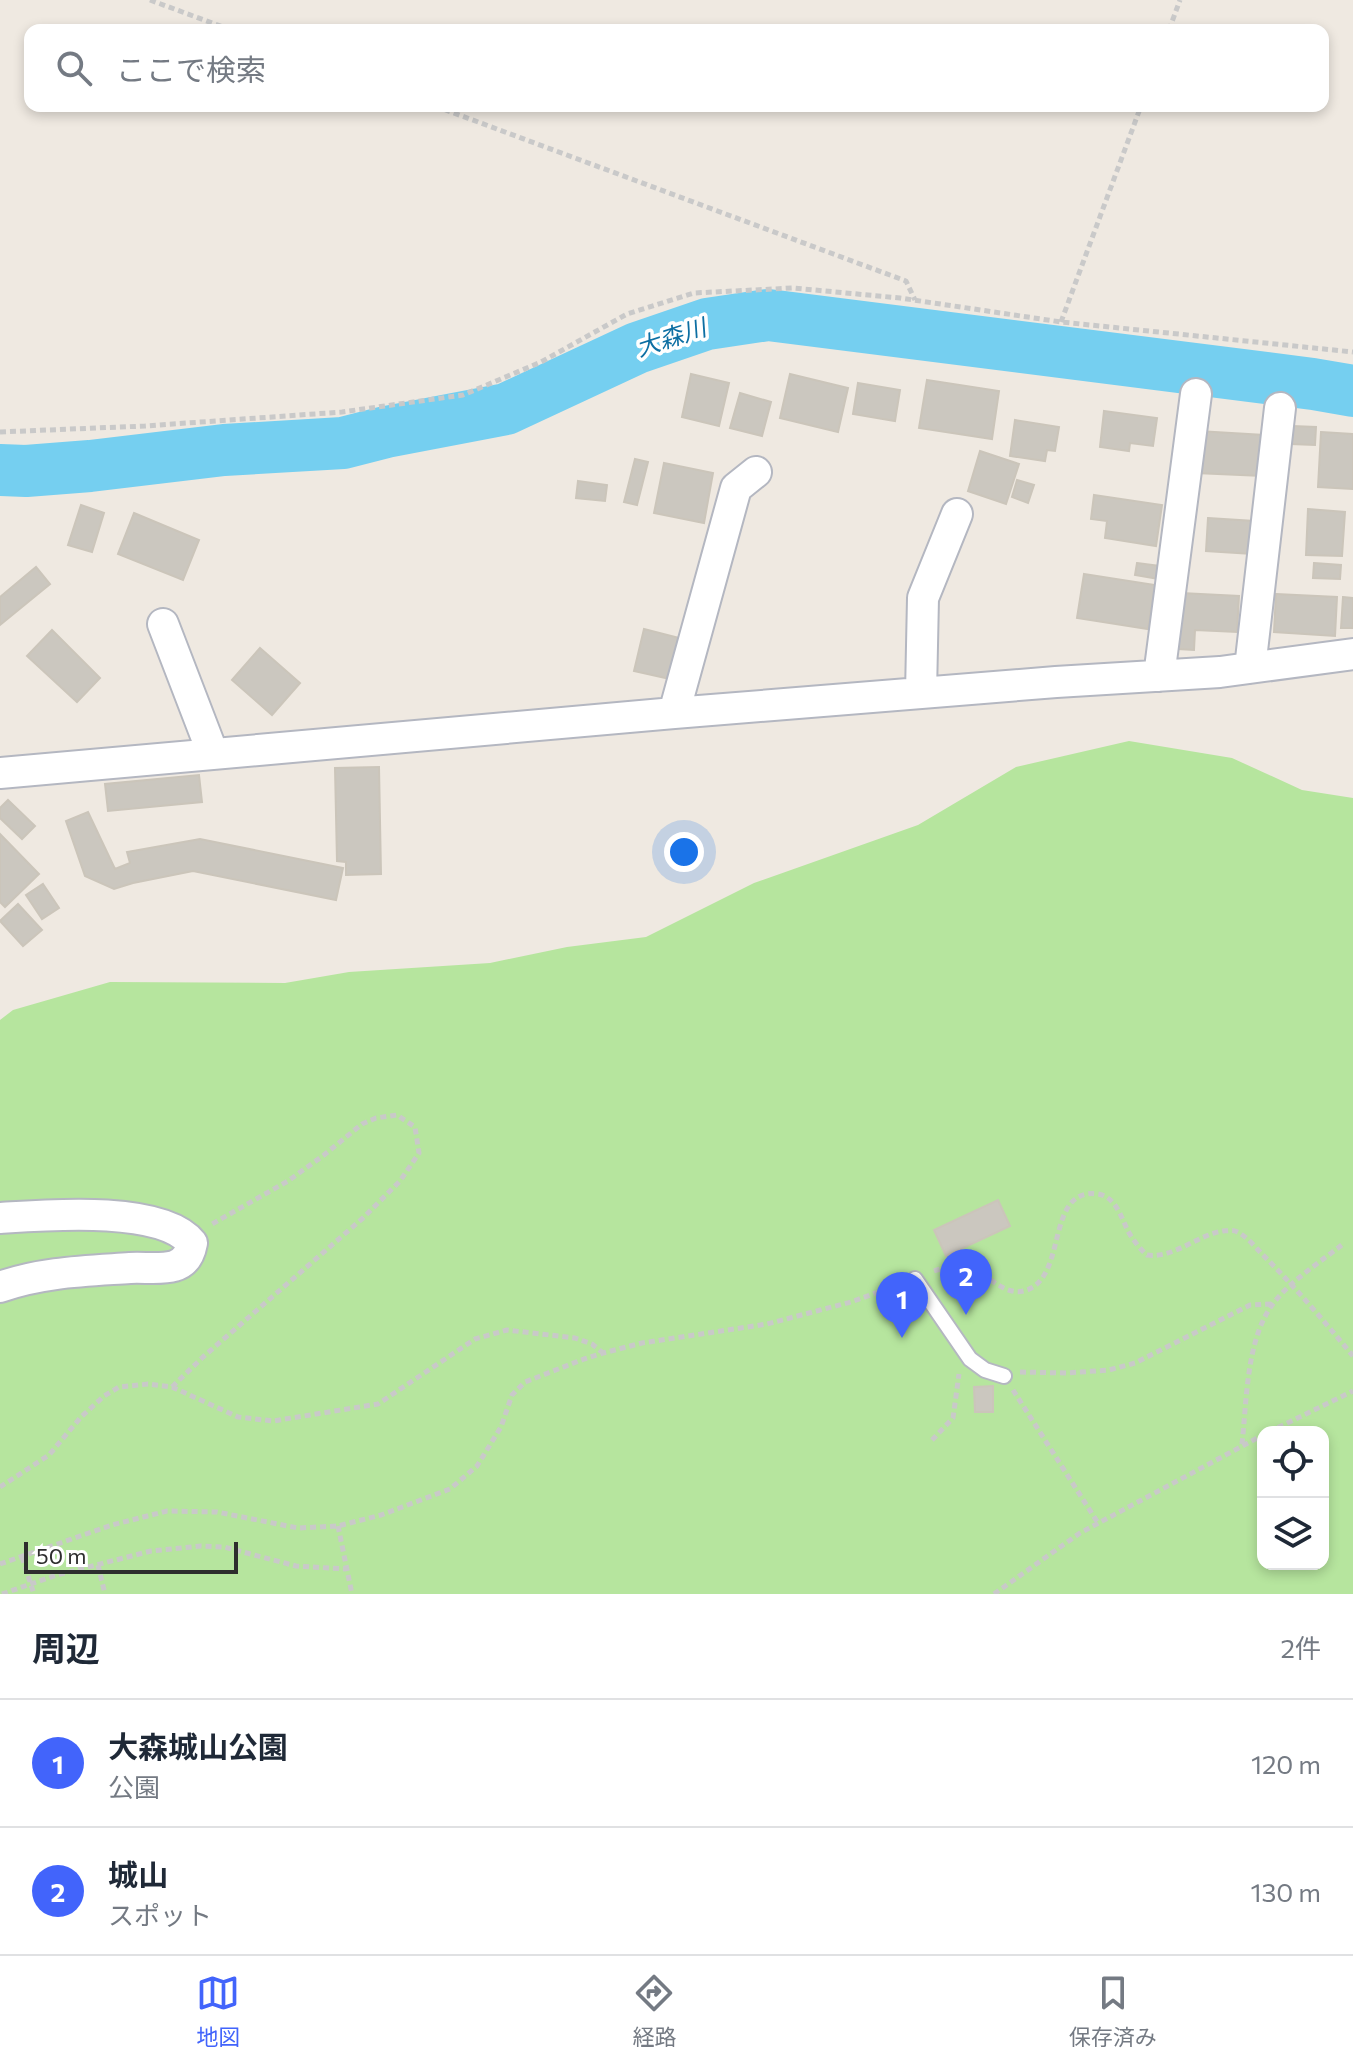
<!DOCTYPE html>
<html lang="ja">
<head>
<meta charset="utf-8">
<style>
	body { margin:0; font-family:Commissioner,"Noto Sans JP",sans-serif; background:#f2f2f3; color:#1f2937 }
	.controls { position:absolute; right:24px; bottom:24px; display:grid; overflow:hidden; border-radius:16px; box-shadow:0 4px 12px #0003 }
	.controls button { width:72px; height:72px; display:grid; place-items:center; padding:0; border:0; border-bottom:2px solid #e0e1e3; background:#fff; color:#1f2937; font:40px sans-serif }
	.scale { position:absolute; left:24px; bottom:20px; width:214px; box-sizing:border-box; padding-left:8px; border:4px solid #2e2e2e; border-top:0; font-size:22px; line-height:28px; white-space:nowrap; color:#2e2e2e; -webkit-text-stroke:6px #fff; paint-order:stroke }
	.you { position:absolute; left:684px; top:852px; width:28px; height:28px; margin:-20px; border:6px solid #fff; border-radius:50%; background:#1a73e8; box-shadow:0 0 0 12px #1a73e833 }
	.badge { display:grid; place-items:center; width:52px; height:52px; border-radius:50%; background:#4264fb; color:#fff; font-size:26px; font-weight:700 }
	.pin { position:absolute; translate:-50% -66px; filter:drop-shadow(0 2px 4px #0008) }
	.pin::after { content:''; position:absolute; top:42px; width:28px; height:24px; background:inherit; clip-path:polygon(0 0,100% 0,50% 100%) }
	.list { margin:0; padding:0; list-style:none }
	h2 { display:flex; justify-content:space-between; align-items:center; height:104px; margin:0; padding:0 32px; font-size:34px }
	h2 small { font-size:26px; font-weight:400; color:#747a83 }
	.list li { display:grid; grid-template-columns:52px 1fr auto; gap:24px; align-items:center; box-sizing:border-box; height:128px; padding:0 32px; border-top:2px solid #e0e1e3 }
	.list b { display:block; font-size:30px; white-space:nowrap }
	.list p { margin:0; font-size:26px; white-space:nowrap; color:#747a83 }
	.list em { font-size:26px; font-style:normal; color:#747a83 }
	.icon { flex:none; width:44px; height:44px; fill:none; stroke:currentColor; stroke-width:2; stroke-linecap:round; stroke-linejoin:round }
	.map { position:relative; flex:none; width:1353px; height:1594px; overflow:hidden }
	.search { position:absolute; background:#fff; box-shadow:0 4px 12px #0003; left:24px; right:24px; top:24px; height:88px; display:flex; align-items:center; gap:20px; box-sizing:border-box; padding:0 28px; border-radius:16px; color:#747a83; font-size:30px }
	.sheet { height:360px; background:#fff }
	nav { display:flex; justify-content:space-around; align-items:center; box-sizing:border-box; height:112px; border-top:2px solid #e0e1e3; background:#fff; font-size:22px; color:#747a83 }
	nav a { display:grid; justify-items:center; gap:4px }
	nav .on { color:#4264fb }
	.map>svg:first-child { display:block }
	.green { fill:#b6e59e; fill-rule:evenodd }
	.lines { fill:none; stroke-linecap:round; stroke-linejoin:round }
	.river { stroke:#75cff0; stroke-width:52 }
	.building { fill:#cbc7bf; stroke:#cbc5ba; stroke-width:2 }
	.lane-casing { stroke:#b4b7c1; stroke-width:18 }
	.street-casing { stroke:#b4b7c1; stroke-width:34 }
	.path { stroke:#c9c9c9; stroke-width:5; stroke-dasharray:6 4; stroke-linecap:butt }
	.lane { stroke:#fff; stroke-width:14 }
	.street { stroke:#fff; stroke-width:30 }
	.labels { text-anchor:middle; stroke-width:7; stroke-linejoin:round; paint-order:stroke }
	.water-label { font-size:24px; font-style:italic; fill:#0d6fa3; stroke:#fff }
</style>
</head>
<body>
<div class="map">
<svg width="1353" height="1594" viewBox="0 0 1353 1594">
	<rect width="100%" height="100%" fill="#efe9e1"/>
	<!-- green -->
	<path class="green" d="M1129,741L1232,758L1302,790L1353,798V1594H0V1020L13,1010L110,982L285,983L349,972L490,963L567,947L646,937L754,883L918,825L1016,767ZM1263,1432H1323V1564H1263Z"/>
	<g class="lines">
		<!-- river -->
		<path class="river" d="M0,470L26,471L90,466L224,450L343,443L386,432L506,409L637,348L707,324L768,315L1313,384L1353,391"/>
	</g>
	<!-- building -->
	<path class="building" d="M691,374L729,383L719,426L682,417Z
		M790,374L848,388L838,432L780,418Z
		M927,380L999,391L992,439L919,428Z
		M858,383L900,390L895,421L853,414Z
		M740,393L771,402L762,436L730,428Z
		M1104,411L1157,418L1153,446L1130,443L1129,451L1100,447Z
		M1015,420L1059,427L1055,451L1047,450L1045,461L1010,456Z
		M1292,426L1316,427L1315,445L1291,444Z
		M1198,431L1264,435L1262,476L1196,473Z
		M1321,432L1353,434V489L1318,487Z
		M980,451L1019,464L1006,504L968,491Z
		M635,459L648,462L637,505L624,502Z
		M664,463L713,473L704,523L654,513Z
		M1017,480L1034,485L1028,503L1012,497Z
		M578,481L607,485L605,501L576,498Z
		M1094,495L1162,505L1156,546L1105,538L1107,521L1091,519Z
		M81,505L104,513L92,552L68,545Z
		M1308,509L1345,512L1342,556L1306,555Z
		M134,513L199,540L183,580L118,554Z
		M1208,518L1254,521L1252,554L1206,551Z
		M1137,563L1161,566L1159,579L1135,575Z
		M1314,563L1341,565L1340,579L1313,578Z
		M36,567L50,584L0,625V597Z
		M1084,574L1155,585L1148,629L1077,618Z
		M1181,593L1239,596L1237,632L1195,630L1194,650L1178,649Z
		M1276,594L1337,597L1335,636L1274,632Z
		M1343,597L1353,598V628H1341Z
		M644,629L679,638L670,679L634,671Z
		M52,630L100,678L77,702L27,656Z
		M260,648L300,683L272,715L232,680Z
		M379,767L381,874L346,875V862L337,861L335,768Z
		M199,775L202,802L108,811L105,784Z
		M8,800L35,826L22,839L0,818V808Z
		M88,812L115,869L130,863L127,852L200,839L343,868L336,900L193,871L133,883L114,889L85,876L66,821Z
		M0,834L39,874L5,907L0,902Z
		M43,884L59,908L42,919L26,895Z
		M18,904L42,930L23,946L0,921Z
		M998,1200L1010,1226L946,1256L934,1230Z
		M993,1386V1412H975L974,1387Z"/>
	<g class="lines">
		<!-- lane casing -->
		<g class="lane-casing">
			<path id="lane" d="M915,1279L970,1359L985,1370L1004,1376"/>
		</g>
		<!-- street casing -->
		<g class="street-casing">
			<path id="street" d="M163,624L213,754
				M1250,668L1280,408
				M1159,676L1196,394
				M921,693L923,598L957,514
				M674,713L736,488L756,472
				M0,773L674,713L1056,682L1220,672L1353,654
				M0,1218C45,1215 162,1205 192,1243C190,1254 185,1263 174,1266C161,1270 144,1267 130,1268C87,1271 41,1272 0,1287"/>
		</g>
		<!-- path -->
		<path class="path" d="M150,0L231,30
			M1169,30L1180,0
			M435,106L906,281L915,300
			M1061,322L1141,106
			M0,432L145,426L342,412L463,395L541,362L627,314L694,293L793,288L900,298L1061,322L1353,352
			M934,1271C945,1267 959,1266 971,1269C990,1275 1005,1298 1027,1290C1068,1275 1045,1187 1098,1194C1116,1197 1121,1217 1128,1231C1133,1240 1140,1249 1147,1255C1173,1259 1197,1235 1223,1231C1225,1231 1232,1230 1235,1231C1246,1235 1255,1247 1263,1255C1295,1287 1324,1321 1353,1356
			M1020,1372L1067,1373L1109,1370L1135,1363L1250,1305L1272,1304
			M172,1387L203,1357L363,1218L400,1181L419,1153L415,1127L397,1115L376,1118L362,1124L324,1155L288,1181L212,1224
			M1013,1390L1098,1523
			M1269,1432L1353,1391
			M932,1440L953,1418L959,1374
			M1242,1444C1247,1400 1246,1335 1276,1300C1292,1280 1323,1260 1343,1244
			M0,1487L49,1455L81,1417L104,1396L119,1387L148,1384L172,1387L238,1417L273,1421L378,1404L475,1339L507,1330L575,1338L592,1344L603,1353
			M338,1526L352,1594
			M22,1557L34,1594
			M0,1564L112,1525L167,1511L217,1512L298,1528L338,1526L381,1515L450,1489L477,1466L501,1427L512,1395L525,1382L584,1359L603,1353L642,1343L767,1324L851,1302L898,1285
			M98,1565L105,1594
			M2,1594L57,1575L151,1551L201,1546L224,1547L296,1566L346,1569
			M994,1594L1080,1533L1263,1435"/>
		<!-- lane -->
		<use href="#lane" class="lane"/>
		<!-- street -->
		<use href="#street" class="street"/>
	</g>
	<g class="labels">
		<!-- water labels -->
		<g class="water-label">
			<text transform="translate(671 338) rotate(-18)" y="8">大森川</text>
		</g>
	</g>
</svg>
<div class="controls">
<button><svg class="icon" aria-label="locate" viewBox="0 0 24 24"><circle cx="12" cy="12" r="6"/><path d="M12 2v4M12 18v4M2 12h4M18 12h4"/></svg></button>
<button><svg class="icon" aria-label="layers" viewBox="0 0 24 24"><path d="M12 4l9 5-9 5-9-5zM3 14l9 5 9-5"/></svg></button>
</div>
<div class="scale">50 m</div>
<div class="you"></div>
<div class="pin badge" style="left:902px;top:1338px">1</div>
<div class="pin badge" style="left:966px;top:1315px">2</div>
<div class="search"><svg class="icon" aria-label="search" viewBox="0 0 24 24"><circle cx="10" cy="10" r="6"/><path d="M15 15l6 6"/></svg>ここで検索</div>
</div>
<section class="sheet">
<h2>周辺<small>2件</small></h2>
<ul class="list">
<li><span class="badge">1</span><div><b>大森城山公園</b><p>公園</p></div><em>120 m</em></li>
<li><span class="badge">2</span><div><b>城山</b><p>スポット</p></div><em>130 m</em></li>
</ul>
</section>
<nav>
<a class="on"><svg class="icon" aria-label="map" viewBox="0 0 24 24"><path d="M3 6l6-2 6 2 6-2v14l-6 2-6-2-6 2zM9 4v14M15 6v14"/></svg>地図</a>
<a><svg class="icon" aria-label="directions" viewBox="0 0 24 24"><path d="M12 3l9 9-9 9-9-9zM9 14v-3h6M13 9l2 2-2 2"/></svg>経路</a>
<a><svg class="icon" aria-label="saved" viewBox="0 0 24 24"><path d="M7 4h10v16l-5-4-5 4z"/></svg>保存済み</a>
</nav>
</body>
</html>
